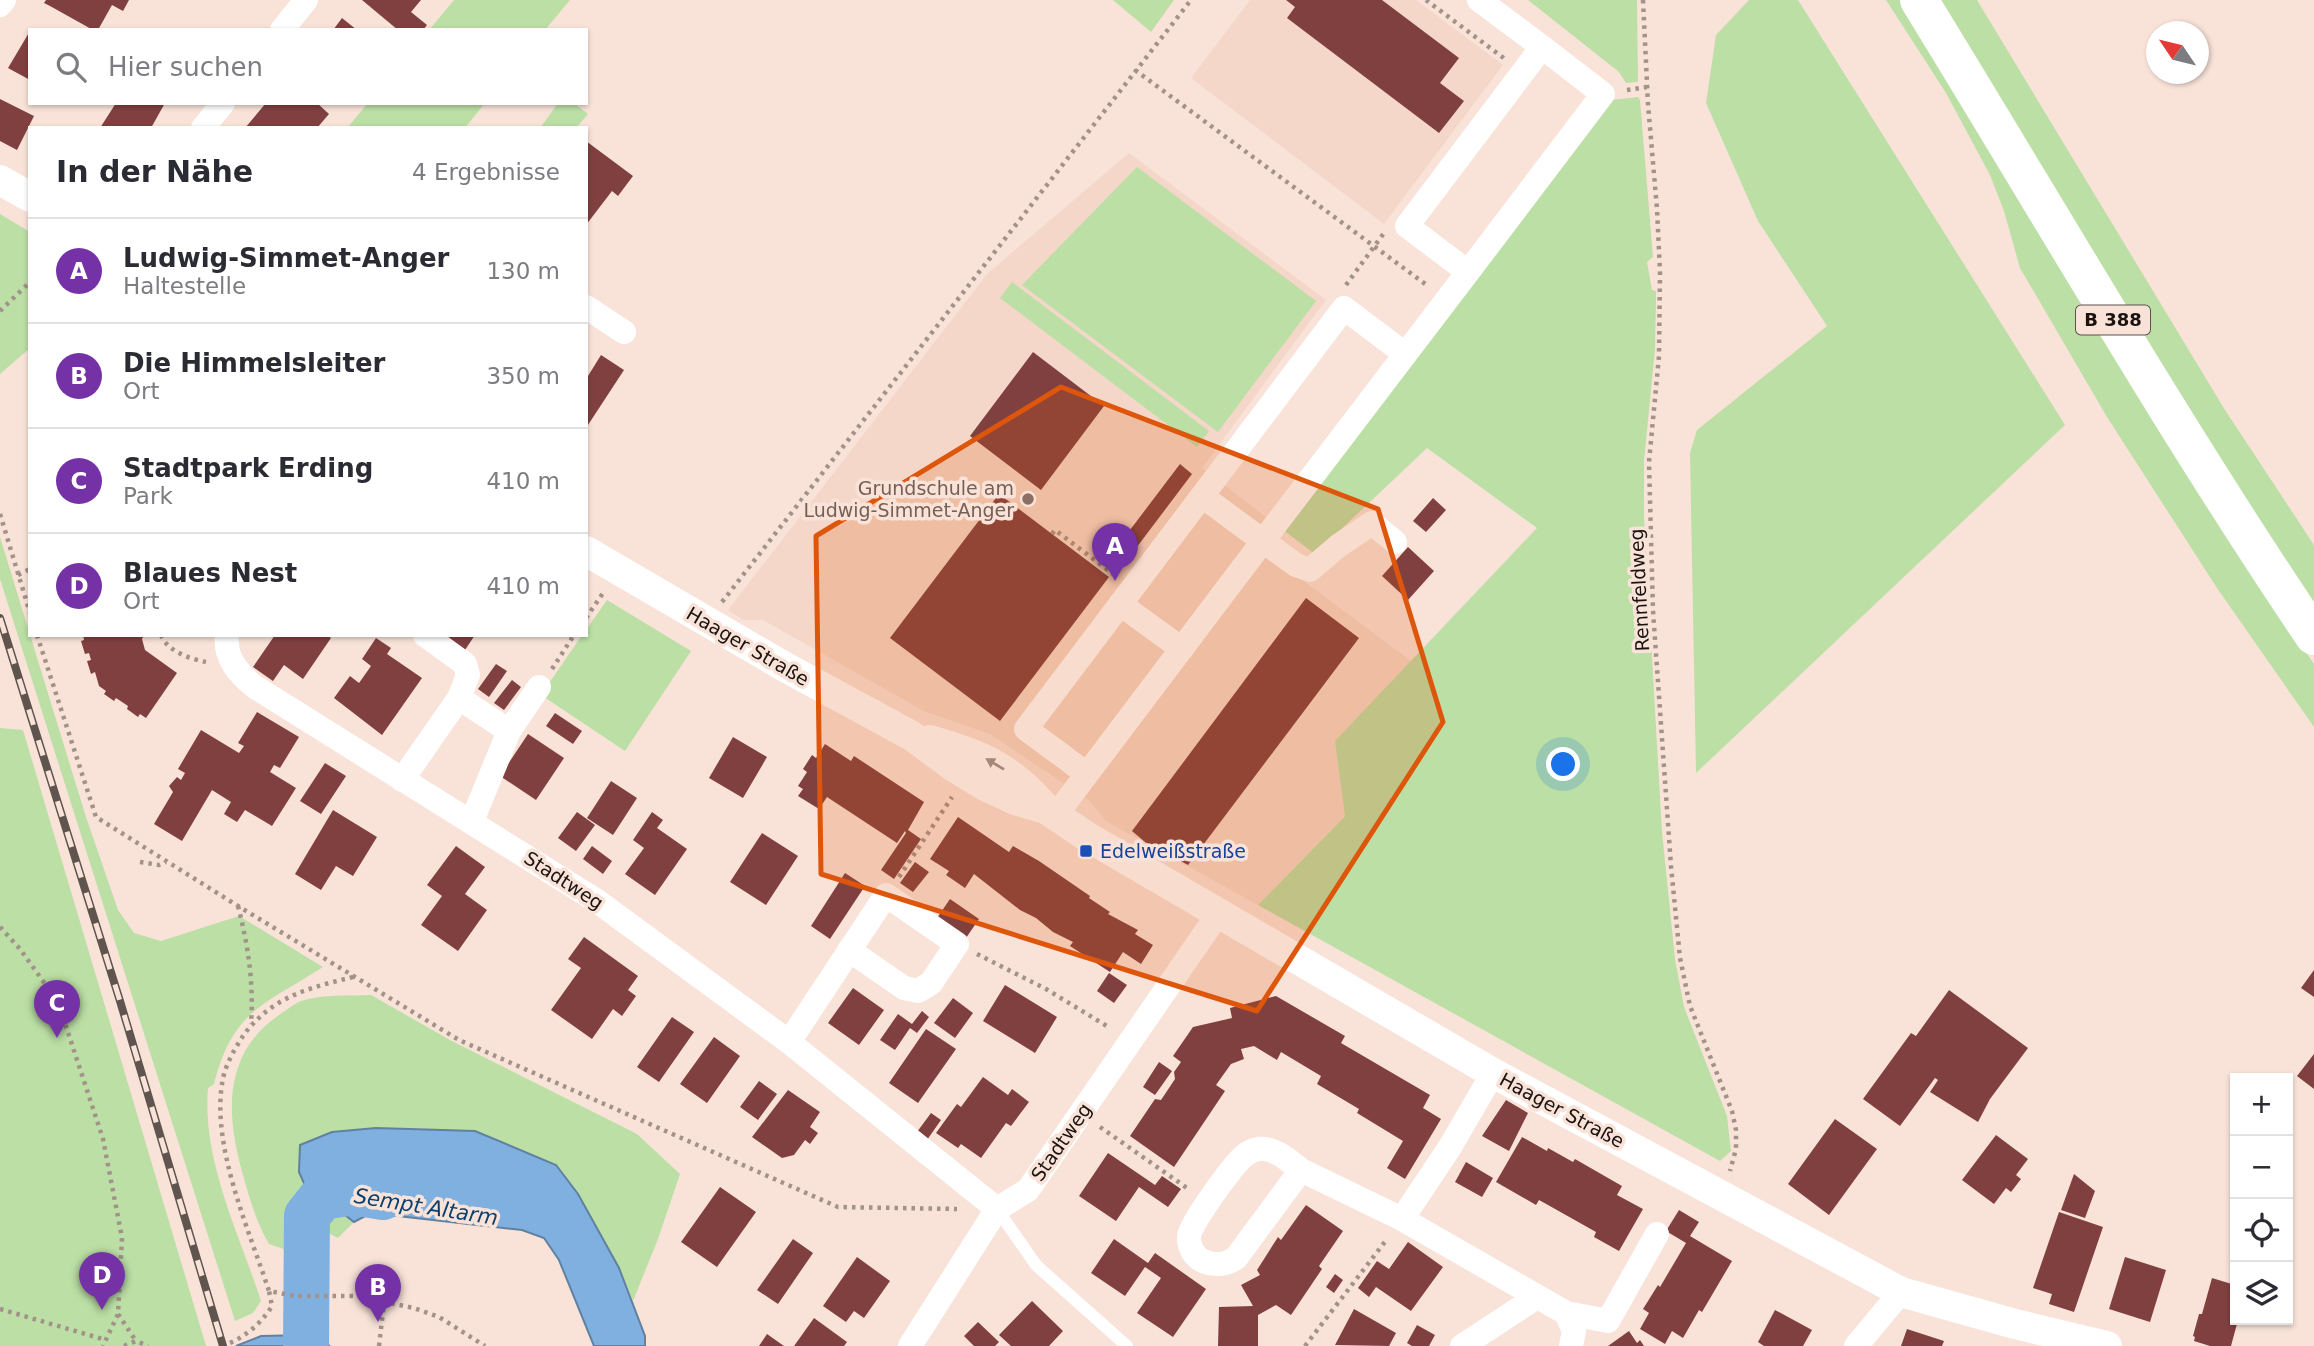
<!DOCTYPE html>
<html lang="de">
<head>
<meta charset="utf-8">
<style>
	body { margin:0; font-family:"DejaVu Sans",sans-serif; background:#f7f7f7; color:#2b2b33 }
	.controls { position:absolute; right:21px; bottom:21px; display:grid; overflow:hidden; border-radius:0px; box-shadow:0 2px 5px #0004 }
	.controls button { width:63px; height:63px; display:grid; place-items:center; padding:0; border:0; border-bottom:2px solid #e1e1e2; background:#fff; color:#2b2b33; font:35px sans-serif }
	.compass { position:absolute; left:2146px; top:21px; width:63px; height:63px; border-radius:50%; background:#fff; box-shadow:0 2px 5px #0004; rotate:305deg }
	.you { position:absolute; left:1564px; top:765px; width:24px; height:24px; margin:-18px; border:5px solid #fff; border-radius:50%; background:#1a73e8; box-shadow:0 0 0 10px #1a73e833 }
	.badge { display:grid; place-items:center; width:46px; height:46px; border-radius:50%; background:#7532a6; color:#fff; font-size:23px; font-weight:700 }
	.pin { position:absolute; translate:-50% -58px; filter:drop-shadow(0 2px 4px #0008) }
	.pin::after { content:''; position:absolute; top:37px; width:24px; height:21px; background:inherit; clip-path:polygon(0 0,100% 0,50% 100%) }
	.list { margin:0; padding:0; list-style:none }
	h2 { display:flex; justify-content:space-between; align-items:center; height:91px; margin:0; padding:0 28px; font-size:30px }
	h2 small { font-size:23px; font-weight:400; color:#7c7c81 }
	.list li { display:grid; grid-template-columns:46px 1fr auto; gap:21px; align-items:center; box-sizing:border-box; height:105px; padding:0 28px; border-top:2px solid #e1e1e2 }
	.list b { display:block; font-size:26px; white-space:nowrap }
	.list p { margin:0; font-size:23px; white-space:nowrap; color:#7c7c81 }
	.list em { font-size:23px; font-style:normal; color:#7c7c81 }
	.icon { flex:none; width:38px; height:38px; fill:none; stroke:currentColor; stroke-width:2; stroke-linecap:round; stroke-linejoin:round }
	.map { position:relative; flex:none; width:2314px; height:1346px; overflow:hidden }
	.search { position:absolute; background:#fff; box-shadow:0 2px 5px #0004; left:28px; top:28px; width:560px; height:77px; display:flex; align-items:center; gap:18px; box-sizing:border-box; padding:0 24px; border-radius:0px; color:#7c7c81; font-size:26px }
	.panel { position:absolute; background:#fff; box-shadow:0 2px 5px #0004; left:28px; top:126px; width:560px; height:511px; border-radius:0px }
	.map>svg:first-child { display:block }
	.built { fill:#f4d7c9 }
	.green { fill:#bbdfa5 }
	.water { fill:#7fb0e0; stroke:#6181a1; stroke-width:2 }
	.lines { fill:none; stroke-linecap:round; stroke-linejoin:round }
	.river { stroke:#7fb0e0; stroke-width:46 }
	.building { fill:#804040 }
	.path { stroke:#a2928a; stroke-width:4.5; stroke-dasharray:3.5 5; stroke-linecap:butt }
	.service { stroke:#fff; stroke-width:12 }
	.minor { stroke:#fff; stroke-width:24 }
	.tertiary { stroke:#fff; stroke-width:30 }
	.primary { stroke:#fff; stroke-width:38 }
	.rail-casing { stroke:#60544e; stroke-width:8 }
	.rail { stroke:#f9e3d9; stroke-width:5; stroke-dasharray:16; stroke-linecap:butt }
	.oneway { fill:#989593 }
	.marked { fill:#de560c; fill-opacity:0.2; stroke:#de560c; stroke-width:5; stroke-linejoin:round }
	.education-dot { fill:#8d6e63; stroke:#f9e3d9; stroke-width:2.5 }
	.transit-dot { fill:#1a4fb4; stroke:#f9e3d9; stroke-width:2.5 }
	.labels { text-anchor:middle; stroke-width:7; stroke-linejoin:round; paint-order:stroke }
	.shield { fill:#f9e3d9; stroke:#5d514c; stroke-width:2 }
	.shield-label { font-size:18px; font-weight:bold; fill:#1a130f }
	.education-label { font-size:19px; fill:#785e54; stroke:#f9e3d9; text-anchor:end }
	.street-label { font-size:19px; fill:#1a130f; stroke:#f9e3d9 }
	.transit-label { font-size:19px; fill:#164399; stroke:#f9e3d9; text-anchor:start }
	.water-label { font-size:21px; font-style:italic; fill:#09406e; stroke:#f9e3d9 }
</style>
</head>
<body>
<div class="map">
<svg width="2314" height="1346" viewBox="0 0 2314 1346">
	<rect width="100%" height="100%" fill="#f9e3d9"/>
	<!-- built -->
	<path class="built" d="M1250,0H1416L1503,65L1384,224L1191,78Z
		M1129,153L1326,300L1202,468L1283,530L1266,553L1474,708L1345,815L1258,905L1106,821L1090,801L990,734L924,711L763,620H743L728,610L987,274Z"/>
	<!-- green -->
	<path class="green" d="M454,0H570L545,30H429Z
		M1113,0H1174L1151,32Z
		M1528,0H1637L1638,82L1626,83L1619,72Z
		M1749,0H1798L2065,425L1696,773L1690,453L1697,430L1827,326L1758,221L1706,103L1716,35Z
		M1886,0H1900L2263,589L2314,664V727L2217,588L2107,417L2020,268L2004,211L1990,175L1946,93Z
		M1937,0H1977L2225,410L2314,545V610Z
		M1638,97L1640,100L1653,257L1647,262L1652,290L1656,291V299L1655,349L1644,461V517L1662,832L1675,959L1684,1007L1727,1116L1731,1151L1720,1161L1258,905L1345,816L1335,741L1537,528L1427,448L1315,554L1283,530L1612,100Z
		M368,103H485L465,128H347Z
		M558,103H574L588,114L576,128H540Z
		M1137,167L1316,301L1218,432L1022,285Z
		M0,214L30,232V348L0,374Z
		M1012,282L1209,431L1197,447L1000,298Z
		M0,537L86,817L118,910L134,933L161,941L239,916L323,967C266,1004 233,1009 214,1084L208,1088C202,1161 239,1233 261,1301L253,1313L235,1321L0,579Z
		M607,600L691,651L625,751L541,695L582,635H586V630Z
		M0,728L23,730L206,1346H0Z
		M371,995L450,1040L637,1134L680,1174L658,1239L633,1301L619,1268L578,1194L515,1149L475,1131L375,1128L307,1190L322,1197L354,1222L338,1238L293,1215L299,1246L289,1251L269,1244C256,1221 250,1200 243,1175C226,1116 222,1054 279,1015C286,1011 293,1004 301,1001C322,994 349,996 371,995Z"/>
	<!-- water -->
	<path class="water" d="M376,1128L475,1131L556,1165L578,1194L619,1268L645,1336V1346H594L559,1260L544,1238L522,1230L371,1213L354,1222L322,1197L307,1190L299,1172L300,1145L332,1132Z
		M306,1335L330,1346H236L261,1336Z"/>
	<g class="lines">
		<!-- river -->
		<path class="river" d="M306,1346L307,1216L322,1197L354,1192L383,1197"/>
	</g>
	<!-- building -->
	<path class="building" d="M46,0H129L123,11L112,5L98,30H93L50,6L44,3Z
		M362,0H421L411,12L427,25L423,30H398Z
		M1286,0H1382L1459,58L1440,83L1464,101L1439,133L1287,18L1295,7Z
		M342,18L357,30H333Z
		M30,31V80L8,68Z
		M0,99L34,116L17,150L0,141Z
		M116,103H165L151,128H100Z
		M266,103H317L329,114L317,128H245Z
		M586,141L633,176L618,196L612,191L586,225Z
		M1033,352L1104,406L1041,490L970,436Z
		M601,355L624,370L588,425L586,424V374L588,376Z
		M1180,464L1192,474L1118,572L1105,563Z
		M999,494L1109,577L1000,721L890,638Z
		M1433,498L1446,510L1426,532L1413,521Z
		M1408,547L1434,571L1408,600L1382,576Z
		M1306,598L1359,638L1188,865L1145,842L1132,831Z
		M83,635H144L142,639L145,650L177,673L146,718L140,714L138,717L127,709L128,706L116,698L114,701L104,694L106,691L99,686L95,672L91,674L87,661L91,660L89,653L85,654L81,641L84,640Z
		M275,635H327L331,638L303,679L284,665L273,681L253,667Z
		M444,635H475L465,650Z
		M376,638L391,648L387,654L422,678L382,735L334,698L350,676L359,683L371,666L362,659Z
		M496,664L507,671L489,697L478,689Z
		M512,680L521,687L504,710L494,703Z
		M257,712L299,737L280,768L274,765L270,772L296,788L272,826L245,810L237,822L224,814L231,802L212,790L182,841L154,824L173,792L169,786L177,777L181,780L185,773L178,769L201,730L239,753L244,746L238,743Z
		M555,713L582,731L573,744L546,726Z
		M528,734L564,758L536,800L500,776Z
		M733,737L767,757L743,798L709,778Z
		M825,744L851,761L854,756L924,802L908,830L921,839L894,879L881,870L906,833L905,831L897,843L827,797L819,809L798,796L803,789L798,786L807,772L803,769L812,755L816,758Z
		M325,763L346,776L321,814L300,801Z
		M611,781L637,798L613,835L587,818Z
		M333,810L377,837L353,876L336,866L321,890L295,874Z
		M577,812L595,825L576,851L558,838Z
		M652,812L663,820L657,828L687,849L655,895L625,874L644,848L633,840Z
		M958,817L1009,852L1013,846L1039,861L1090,896L1089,898L1110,912L1108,914L1138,930L1135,934L1153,945L1141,964L1123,952L1110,972L1070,946L1073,942L1053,932L1036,918L1020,910L974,874L965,888L946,875L949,871L930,859Z
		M762,833L798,856L766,905L730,882Z
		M456,846L485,867L465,894L487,910L458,951L421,925L442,896L427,885Z
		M592,846L612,861L603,874L583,859Z
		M915,862L929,872L913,892L900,883Z
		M845,873L865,886L830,939L811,926Z
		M950,899L979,919L966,938L937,918Z
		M584,937L638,976L628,990L636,996L622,1016L613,1009L592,1039L551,1010L581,968L568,959Z
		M2314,970V997L2301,988Z
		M1109,973L1127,985L1114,1003L1097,991Z
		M1005,985L1057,1017L1035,1053L983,1021Z
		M853,988L884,1010L859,1045L828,1023Z
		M1949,990L2028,1048L1990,1099L1978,1122L1930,1092L1938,1080L1935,1078L1900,1126L1863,1099L1911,1033L1916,1036Z
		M1276,996L1345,1036L1341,1043L1430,1095L1423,1108L1441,1119L1405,1179L1387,1168L1403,1141L1357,1113L1359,1109L1317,1084L1321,1076L1281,1052L1277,1060L1254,1046L1241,1049L1244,1059L1231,1064L1216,1085L1225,1091L1174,1167L1130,1136L1155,1099L1161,1100L1175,1079L1174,1072L1181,1062L1173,1056L1193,1027L1232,1018L1230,1008Z
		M953,998L973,1013L955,1038L934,1023Z
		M922,1011L929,1017L917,1033L910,1028L895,1050L880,1040L898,1014L912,1024Z
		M672,1017L694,1032L659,1082L637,1067Z
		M926,1029L956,1049L918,1103L889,1083Z
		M714,1037L740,1056L707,1103L680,1084Z
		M2314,1054V1089L2297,1076Z
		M1159,1062L1172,1071L1155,1095L1143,1087Z
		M983,1077L1008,1095L1012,1089L1029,1102L1011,1126L1006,1123L981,1158L961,1144L958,1148L936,1133L957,1104L961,1107Z
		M759,1081L777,1094L758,1120L740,1107Z
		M788,1090L820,1112L810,1127L818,1133L810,1144L805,1140L794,1155L782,1158L752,1137Z
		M1506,1100L1528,1113L1509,1151L1482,1136Z
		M931,1113L941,1120L927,1140L917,1132Z
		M1835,1119L1877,1149L1829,1215L1788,1184Z
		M1996,1135L2028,1159L2016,1175L2021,1179L2011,1192L2006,1188L1994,1204L1962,1180Z
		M1522,1137L1547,1151L1548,1148L1573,1162L1575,1159L1622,1186L1617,1195L1643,1209L1619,1251L1594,1237L1596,1232L1548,1205L1539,1200L1536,1205L1496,1182Z
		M1108,1153L1155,1185L1162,1176L1181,1189L1168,1207L1139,1187L1116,1221L1079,1196Z
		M1466,1162L1493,1178L1482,1197L1455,1182Z
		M2074,1174L2095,1191L2085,1218L2061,1210Z
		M720,1187L756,1212L717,1267L681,1242Z
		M1306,1205L1343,1231L1319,1266L1322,1269L1291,1315L1276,1305L1258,1315V1346H1218L1219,1307L1253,1306L1241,1285L1260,1275L1257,1270L1278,1237L1281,1240Z
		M1679,1210L1699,1222L1690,1236L1732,1261L1702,1312L1699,1310L1683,1338L1672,1331L1665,1344L1640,1329L1649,1313L1643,1309L1658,1285L1660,1287L1686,1243L1666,1231Z
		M2059,1212L2103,1227L2074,1312L2049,1304L2052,1294L2033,1288Z
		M793,1239L813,1253L778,1304L757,1290Z
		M1114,1239L1148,1263L1155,1253L1206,1289L1173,1337L1137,1313L1161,1278L1145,1267L1125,1296L1091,1273Z
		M1408,1242L1443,1267L1411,1311L1376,1287L1369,1297L1358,1288L1377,1261L1389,1269Z
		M857,1257L890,1281L864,1318L854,1311L846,1322L823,1306Z
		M2125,1257L2166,1270L2150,1322L2109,1309Z
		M1335,1274L1343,1280L1334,1293L1326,1287Z
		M2212,1278L2235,1285V1320H2238L2231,1346H2210L2194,1341L2195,1337L2193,1336L2199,1314H2202Z
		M1032,1301L1063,1331L1049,1346H1011L999,1335Z
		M1354,1309L1396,1333L1389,1346L1335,1345Z
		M1775,1310L1812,1330L1803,1346H1764L1758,1342Z
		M814,1318L847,1342L844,1346H794Z
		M978,1322L999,1342L995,1346H974L964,1336Z
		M1417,1325L1435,1335L1429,1346H1412L1407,1343Z
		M1907,1329L1944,1341L1942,1346H1901Z
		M1629,1331L1637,1343L1640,1340L1644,1346H1608Z
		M767,1334L784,1346H759Z"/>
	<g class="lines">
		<!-- path -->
		<path class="path" d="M1426,0L1505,59
			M1643,0L1648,104L1657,209L1660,272L1659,356L1649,462L1653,611L1671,866L1680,958L1690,1006L1732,1111L1736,1130V1149L1730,1171
			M1135,70L1428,286
			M1627,90L1647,87
			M1346,285L1384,233
			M0,311L30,282
			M0,514L30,613
			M1052,534L1055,530L1113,574
			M18,575L30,569
			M722,602L1191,0
			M586,618L603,593
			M37,635L96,817L238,906L459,1040L838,1207L957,1209
			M161,635C167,651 190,659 206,662
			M552,669L574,635
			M140,862L159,865L166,862
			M899,877L952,797
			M238,906C248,945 254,983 251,1024
			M0,927L20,949L58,1002L103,1139L122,1238L118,1314L103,1346
			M977,954L1046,989L1110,1028
			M353,977C333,982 311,987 292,996C273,1004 255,1019 243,1036C234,1050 224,1067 222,1084C212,1148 249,1230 269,1291L295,1296H357L414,1308L439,1317L485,1346
			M1100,1127L1187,1188
			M0,1309L106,1340
			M118,1314L136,1341
			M124,1346L136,1341L148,1346
			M222,1346C243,1339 260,1325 272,1306L269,1291
			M379,1346L384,1303
			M1305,1346L1387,1239"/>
		<!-- service -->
		<path class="service" d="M997,1209L1036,1265L1127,1346"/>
		<!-- minor -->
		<path class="minor" d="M1479,0L1542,47
			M0,5L4,0
			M282,30L306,0
			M1542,47L1603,94L1468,272L1407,226Z
			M203,128L223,103
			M586,307L624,332
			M1202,496L1344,308L1405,354
			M1395,542L1372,523L1338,546L1310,570L1296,565L1263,541L1468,272
			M1120,604L1182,649
			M227,635C224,658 239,674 255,687L597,901L789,1042L997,1209
			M425,635L465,664L468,675L459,698
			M509,731L539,687
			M402,780L459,698L509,731L472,821
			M1056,815L1263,541L1202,496L1026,729L1087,774
			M789,1042L886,895L957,944L931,983L918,991L904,988L849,950
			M1493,1073L1450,1147L1402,1219L1566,1313L1574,1331L1571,1346
			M1301,1170C1289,1161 1275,1147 1258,1149C1253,1150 1248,1152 1244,1156C1233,1165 1190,1224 1189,1236C1188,1263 1218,1271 1236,1258L1301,1170L1402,1219
			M997,1209L1028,1190L1218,914
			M1566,1313L1608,1321L1657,1234
			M910,1346L997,1209
			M1462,1346L1537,1297
			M1856,1346L1901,1292"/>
		<!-- tertiary -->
		<path class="tertiary" d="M0,180L30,197
			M586,551L785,667L912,736L954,767L985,786L1015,800L1046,809L1086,836L1493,1073L1901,1292L2015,1324L2107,1346
			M929,740C979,754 1007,765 1042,804"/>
		<!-- primary -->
		<path class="primary" d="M1919,0C2050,213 2174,429 2314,636"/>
		<!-- rail casing -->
		<g class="rail-casing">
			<path id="rail" d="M0,618L120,1001L223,1346"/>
		</g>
		<!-- rail -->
		<use href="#rail" class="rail"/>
	</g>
	<!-- one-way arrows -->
	<defs><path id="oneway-solid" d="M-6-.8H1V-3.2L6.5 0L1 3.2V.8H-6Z" transform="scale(1.75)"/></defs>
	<use class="oneway" href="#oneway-solid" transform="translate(995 764) rotate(-149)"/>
	<!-- marked area -->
	<path class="marked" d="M1061,387L1378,509L1443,722L1257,1011L821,874L816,536Z"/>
	<!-- markers -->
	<circle class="education-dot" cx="1028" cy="499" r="7"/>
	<rect class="transit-dot" x="1079" y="844" width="14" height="14" rx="3.5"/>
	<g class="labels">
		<!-- shield labels -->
		<rect class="shield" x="2076" y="305.5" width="74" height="29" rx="5"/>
		<g class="shield-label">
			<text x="2113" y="326">B 388</text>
		</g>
		<!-- education labels -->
		<g class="education-label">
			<text x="1014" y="495">Grundschule am<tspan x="1014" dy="22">Ludwig-Simmet-Anger</tspan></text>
		</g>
		<!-- street labels -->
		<g class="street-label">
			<text transform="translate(1639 590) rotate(-93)" y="7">Rennfeldweg</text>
			<text transform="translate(748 646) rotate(30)" y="7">Haager Straße</text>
			<text transform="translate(564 880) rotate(33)" y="7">Stadtweg</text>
			<text transform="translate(1562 1110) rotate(28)" y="7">Haager Straße</text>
			<text transform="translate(1061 1142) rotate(-55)" y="7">Stadtweg</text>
		</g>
		<!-- transit labels -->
		<g class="transit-label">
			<text x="1100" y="858">Edelweißstraße</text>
		</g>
		<!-- water labels -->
		<g class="water-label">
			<text transform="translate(426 1207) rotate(9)" y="7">Sempt Altarm</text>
		</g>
	</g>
</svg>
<div class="controls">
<button>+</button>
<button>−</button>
<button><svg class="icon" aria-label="locate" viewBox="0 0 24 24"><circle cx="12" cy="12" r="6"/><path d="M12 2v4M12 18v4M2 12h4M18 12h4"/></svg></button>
<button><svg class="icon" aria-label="layers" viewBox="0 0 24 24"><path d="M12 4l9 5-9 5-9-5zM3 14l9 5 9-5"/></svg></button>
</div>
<svg class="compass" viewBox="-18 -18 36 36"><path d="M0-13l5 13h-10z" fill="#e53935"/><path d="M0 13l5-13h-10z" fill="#7c7c81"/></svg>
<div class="you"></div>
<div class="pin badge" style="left:1115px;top:581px">A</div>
<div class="pin badge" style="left:378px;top:1322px">B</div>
<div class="pin badge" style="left:57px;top:1038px">C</div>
<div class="pin badge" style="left:102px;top:1310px">D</div>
<div class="search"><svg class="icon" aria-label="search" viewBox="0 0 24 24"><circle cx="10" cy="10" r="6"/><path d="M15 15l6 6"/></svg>Hier suchen</div>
<section class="panel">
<h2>In der Nähe<small>4 Ergebnisse</small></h2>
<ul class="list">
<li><span class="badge">A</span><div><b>Ludwig-Simmet-Anger</b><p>Haltestelle</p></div><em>130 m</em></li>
<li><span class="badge">B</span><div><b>Die Himmelsleiter</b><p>Ort</p></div><em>350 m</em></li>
<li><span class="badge">C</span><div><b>Stadtpark Erding</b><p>Park</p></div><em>410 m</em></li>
<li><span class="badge">D</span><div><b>Blaues Nest</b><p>Ort</p></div><em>410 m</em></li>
</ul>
</section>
</div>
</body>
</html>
